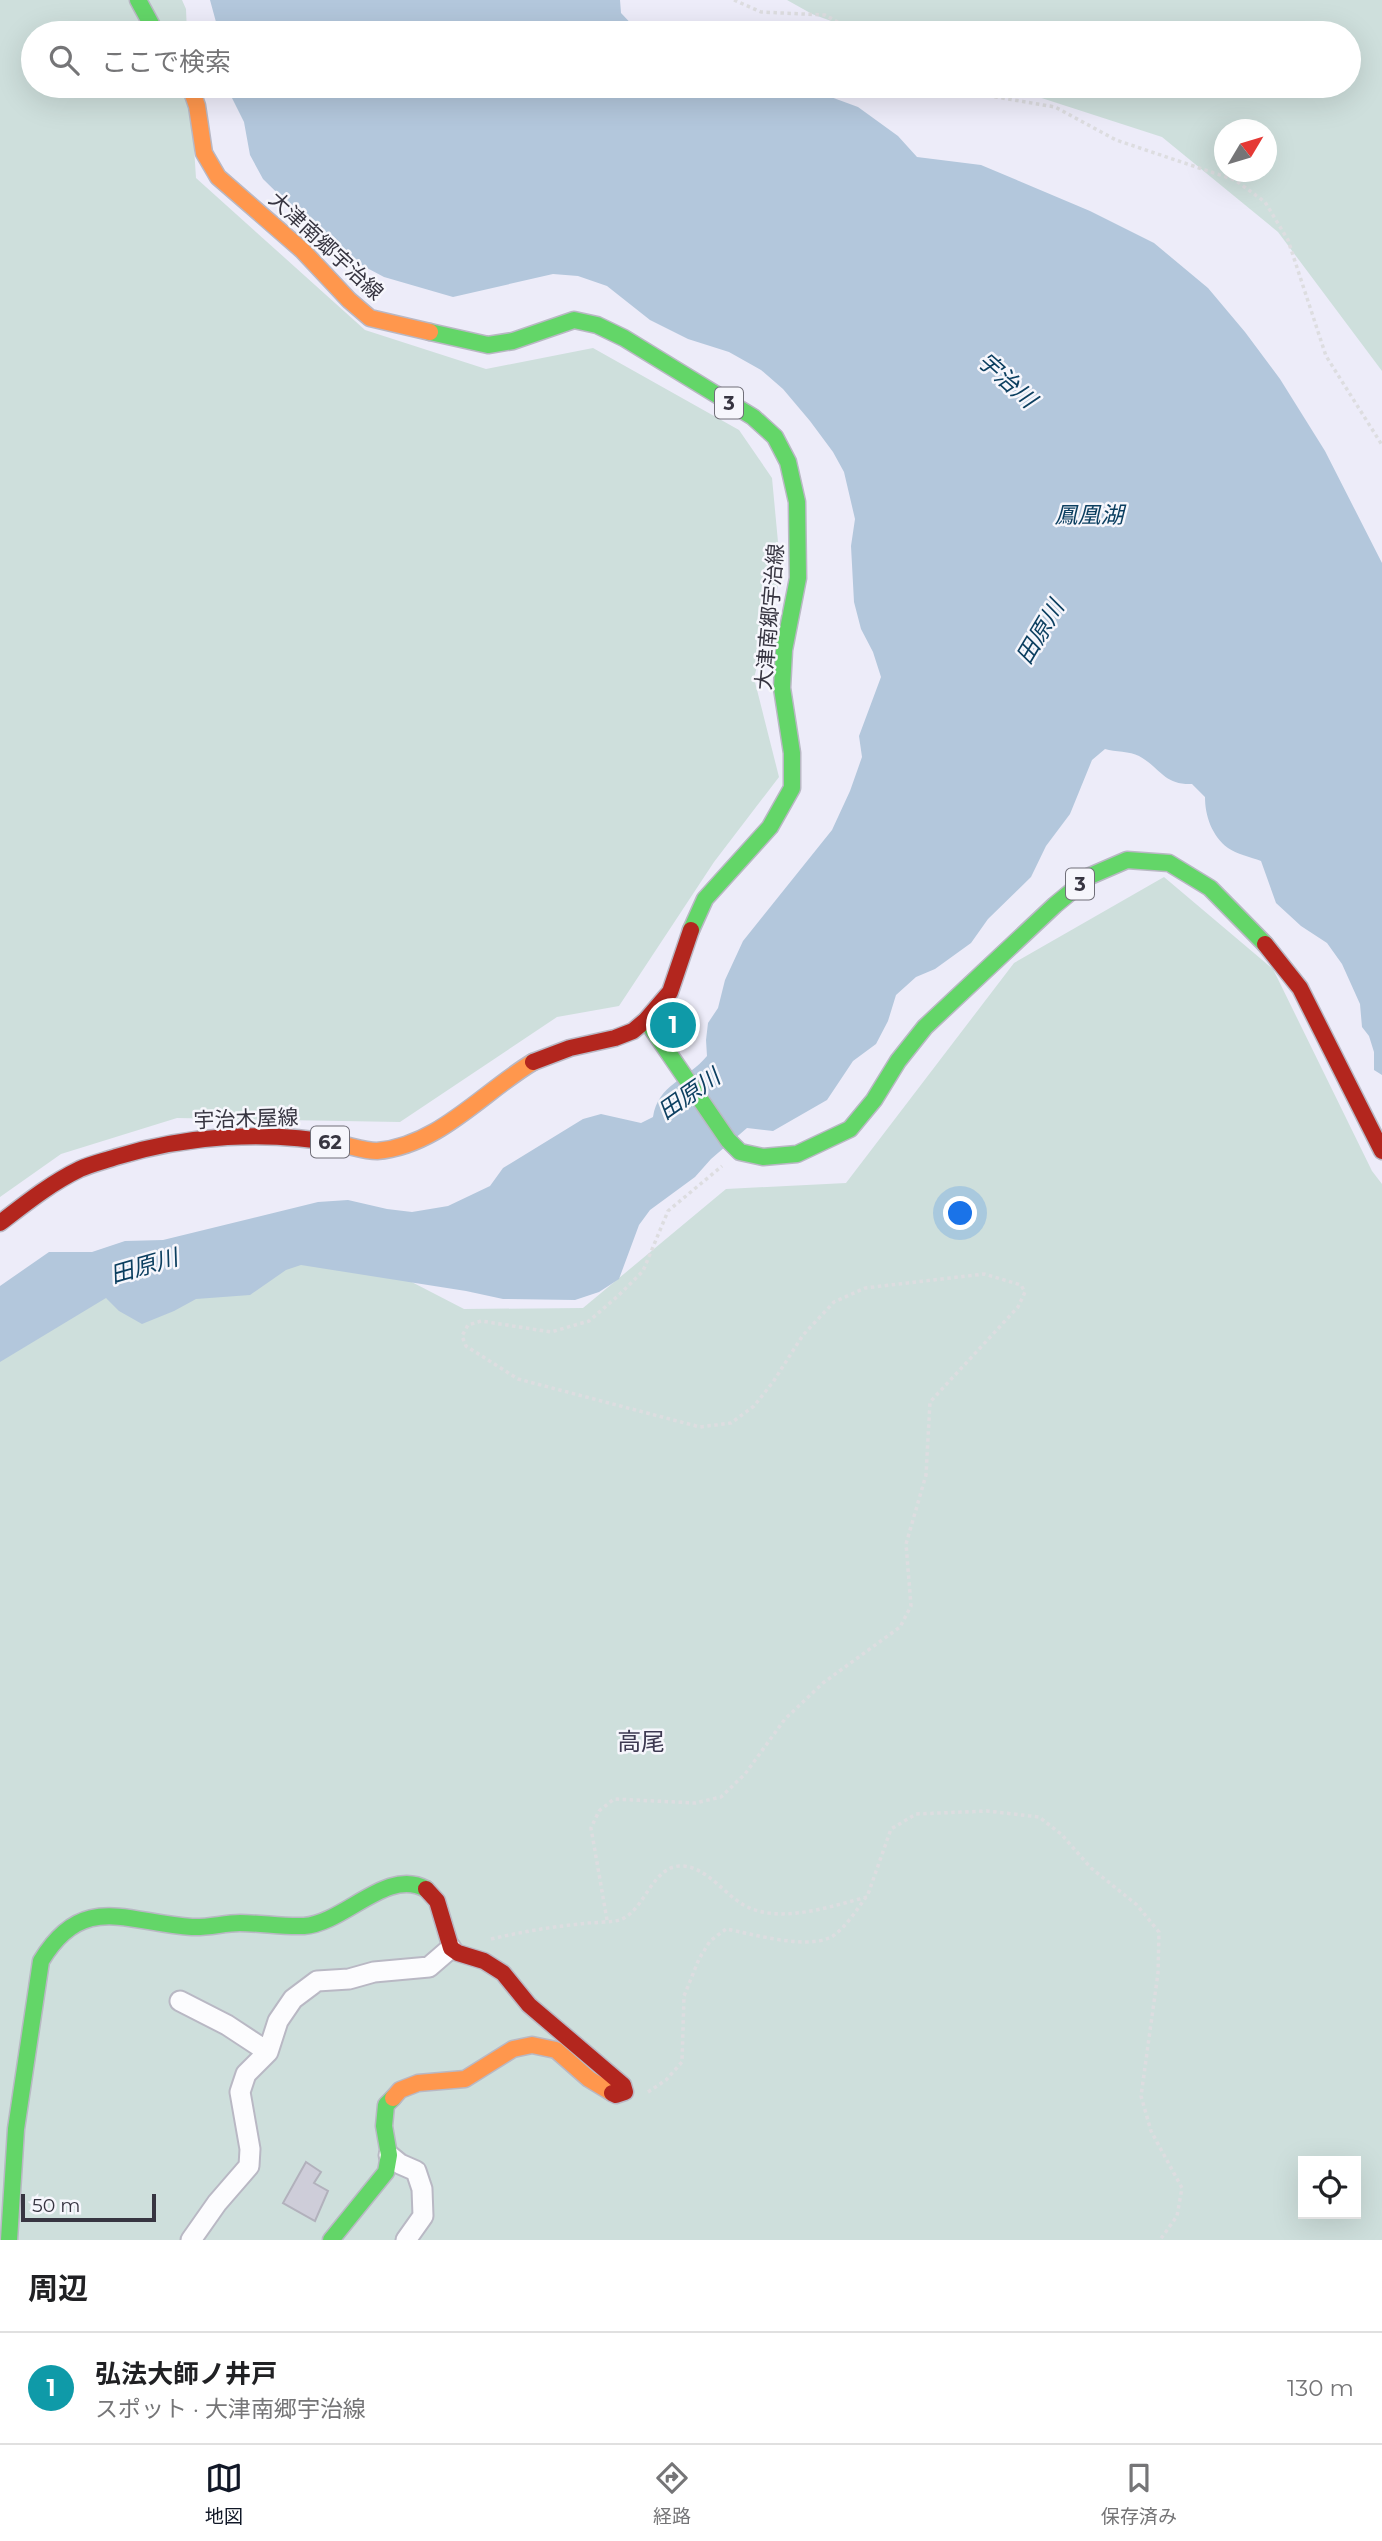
<!DOCTYPE html>
<html lang="ja">
<head>
<meta charset="utf-8">
<style>
	body { margin:0; font-family:Montserrat,"Noto Sans JP",sans-serif; background:#f2f2f2; color:#202124 }
	.controls { position:absolute; right:21px; bottom:21px; display:grid; overflow:hidden; border-radius:0px; box-shadow:0 7px 28px #0002 }
	.controls button { width:63px; height:63px; display:grid; place-items:center; padding:0; border:0; border-bottom:2px solid #e0e0e0; background:#fff; color:#202124; font:35px sans-serif }
	.compass { position:absolute; left:1214px; top:119px; width:63px; height:63px; border-radius:50%; background:#fff; box-shadow:0 7px 28px #0002; rotate:52deg }
	.scale { position:absolute; left:21px; bottom:18px; width:135px; box-sizing:border-box; padding-left:7px; border:4px solid #373541; border-top:0; font-size:19px; line-height:24px; white-space:nowrap; color:#373541; -webkit-text-stroke:5px #f6f6fc; paint-order:stroke }
	.you { position:absolute; left:961px; top:1214px; width:24px; height:24px; margin:-18px; border:5px solid #fff; border-radius:50%; background:#1a73e8; box-shadow:0 0 0 10px #1a73e833 }
	.badge { display:grid; place-items:center; width:46px; height:46px; border-radius:50%; background:#111827; color:#fff; font-size:23px; font-weight:700 }
	.pin { position:absolute; translate:-50% -50%; border:4px solid #fff; box-shadow:0 2px 7px #0006 }
	.list { margin:0; padding:0; list-style:none }
	h2 { display:flex; justify-content:space-between; align-items:center; height:91px; margin:0; padding:0 28px; font-size:30px }
	h2 small { font-size:23px; font-weight:400; color:#757577 }
	.list li { display:grid; grid-template-columns:46px 1fr auto; gap:21px; align-items:center; box-sizing:border-box; height:112px; padding:0 28px; border-top:2px solid #e0e0e0 }
	.list b { display:block; font-size:26px; white-space:nowrap }
	.list p { margin:0; font-size:23px; white-space:nowrap; color:#757577 }
	.list em { font-size:23px; font-style:normal; color:#757577 }
	.icon { flex:none; width:38px; height:38px; fill:none; stroke:currentColor; stroke-width:2; stroke-linecap:round; stroke-linejoin:round }
	.map { position:relative; flex:none; width:1382px; height:2240px; overflow:hidden }
	.search { position:absolute; background:#fff; box-shadow:0 7px 28px #0002; left:21px; right:21px; top:21px; height:77px; display:flex; align-items:center; gap:18px; box-sizing:border-box; padding:0 24px; border-radius:38px; color:#757577; font-size:26px }
	.sheet { height:203px; background:#fff }
	nav { display:flex; justify-content:space-around; align-items:center; box-sizing:border-box; height:98px; border-top:2px solid #e0e0e0; background:#fff; font-size:19px; color:#757577 }
	nav a { display:grid; justify-items:center; gap:4px }
	nav .on { color:#111827 }
	.map>svg:first-child { display:block }
	.green { fill:#cedfdc; fill-rule:evenodd }
	.water { fill:#b3c7dc }
	.building { fill:#cecdd9; stroke:#b2b1bc; stroke-width:2 }
	.lines { fill:none; stroke-linecap:round; stroke-linejoin:round }
	.street-casing { stroke:#b9b8c4; stroke-width:23 }
	.fast-casing { stroke:#b9b8c4; stroke-width:19 }
	.slow-casing { stroke:#b9b8c4; stroke-width:19 }
	.jam-casing { stroke:#b9b8c4; stroke-width:19 }
	.path { stroke:#dddde0; stroke-width:3.5; stroke-dasharray:3.5 3.5; stroke-linecap:butt }
	.street { stroke:#fcfcfe; stroke-width:19 }
	.fast { stroke:#63d668; stroke-width:16 }
	.slow { stroke:#ff974d; stroke-width:16 }
	.jam { stroke:#b3261e; stroke-width:16 }
	.labels { text-anchor:middle; stroke-width:5; stroke-linejoin:round; paint-order:stroke }
	.shield { fill:#f6f6fc; stroke:#706f79; stroke-width:2 }
	.shield-label { font-size:19px; font-weight:bold; fill:#373541 }
	.street-label { font-size:21px; fill:#373541; stroke:#f6f6fc }
	.water-label { font-size:23px; font-style:italic; fill:#0c3f60; stroke:#f6f6fc }
	.quarter-label { font-size:24px; fill:#3d3951; stroke:#f6f6fc }
</style>
</head>
<body>
<div class="map">
<svg width="1382" height="2240" viewBox="0 0 1382 2240">
	<rect width="100%" height="100%" fill="#edecf9"/>
	<!-- green -->
	<path class="green" d="M0,0H182L186,9L187,33H33V86H190L196,178L365,330L486,369L593,348L739,430L772,478L781,574L754,678L779,777L714,862L619,1006L557,1017L400,1122L177,1118L61,1154L0,1197Z
		M787,0H1382V371L1278,232L1162,137L1004,86H1349V33H864L812,14ZM1224,130H1266V172H1224Z
		M1164,877L1273,969L1372,1171L1382,1184V2240H0V1351L23,1312L342,1246L464,1309L583,1308L726,1189L846,1183L1014,963ZM1303,2161H1356V2214H1303Z"/>
	<!-- water -->
	<path class="water" d="M210,0H620L621,13L640,33H219Z
		M226,86H801L858,107L898,136L917,157L981,165L1090,211L1154,243L1208,288L1245,332L1280,379L1325,451L1382,563V1075L1374,1070V1052L1369,1036L1362,1027L1360,1004L1342,964L1327,943L1301,926L1276,903L1261,861C1251,857 1236,854 1228,848C1212,836 1205,816 1205,797L1192,784C1163,785 1161,768 1139,756C1130,751 1115,752 1105,749L1092,760L1070,814L1046,846L1031,877L988,919L971,943L935,969L916,977L896,995L888,1021L876,1044L853,1061L827,1100L773,1131L747,1128L711,1159L695,1177L650,1210L639,1225L619,1279L599,1292L575,1300L503,1299L466,1291L301,1265L286,1270L250,1295L196,1299L174,1311L142,1324L119,1311L106,1298L0,1362V1286L49,1252H92L125,1241L163,1240L318,1202L348,1200L387,1209L412,1212L448,1206L490,1186L503,1168L583,1119L601,1114L641,1123L653,1117C658,1084 687,1080 707,1056L706,1040L708,1023L718,1008L725,980L743,941L832,830L850,791L862,757L859,736L881,677L873,652L861,629L854,602L851,546L855,519L844,472L833,452L810,421L783,389L761,370L729,352L688,339L650,320L607,286L578,276L553,274L453,297L384,277L350,259L318,233L263,179L250,155L244,122Z"/>
	<!-- building -->
	<path class="building" d="M306,2162L321,2172L314,2183L328,2191L315,2221L283,2203Z"/>
	<g class="lines">
		<!-- street casing -->
		<g class="street-casing">
			<path id="street" d="M180,2001L227,2025L268,2052
				M389,2155L400,2164L416,2171L422,2189L423,2216L406,2240
				M191,2240L217,2203L249,2166L250,2149L240,2092L246,2074L268,2052L278,2021L293,1999L317,1981L349,1979L374,1972L429,1967L451,1948"/>
		</g>
		<!-- fast casing -->
		<g class="fast-casing">
			<path id="fast" d="M138,0L156,33
				M430,332L488,345L513,341L574,320L597,325L624,338L753,417L775,437L788,462L797,502L798,578L784,650L782,688L792,753V788L770,827L705,899L691,930
				M646,1020L728,1140L740,1152L763,1157L797,1154L850,1129L874,1100L898,1061L925,1027L1055,905L1090,876L1127,860L1169,863L1210,888L1265,944
				M9,2240L16,2129L41,1961C83,1891 127,1923 192,1927C208,1928 224,1923 240,1923C261,1923 283,1927 304,1926C345,1923 387,1867 426,1889
				M331,2240L386,2172L389,2155L384,2126L386,2105L393,2098"/>
		</g>
		<!-- slow casing -->
		<g class="slow-casing">
			<path id="slow" d="M190,86L197,106L204,153L218,177L302,250L349,300L370,318L430,332
				M340,1144C351,1146 365,1151 377,1151C438,1146 483,1092 533,1062
				M393,2098L400,2090L418,2083L465,2079L513,2049L532,2045L556,2050L589,2079L612,2093"/>
		</g>
		<!-- jam casing -->
		<g class="jam-casing">
			<path id="jam" d="M1265,944L1300,988L1382,1151
				M533,1062L570,1048L615,1038L633,1031L646,1020L670,992L691,930
				M0,1223C26,1203 51,1183 80,1169C91,1164 104,1161 116,1157C187,1135 267,1130 340,1144
				M426,1889L437,1901L451,1948L458,1953L484,1961L503,1973L529,2005L623,2085L625,2092L616,2095L612,2093"/>
		</g>
		<!-- path -->
		<path class="path" d="M734,0L761,12L825,15L857,33
			M954,86L973,93L1055,107L1116,140L1235,180L1265,202L1288,240L1326,356L1382,445
			M607,1920L591,1828L599,1811L614,1799L695,1803L721,1797L745,1774L785,1719L823,1683L900,1627L911,1606L906,1544L926,1475L930,1402L1018,1307L1025,1292L1021,1285L984,1274L865,1288L834,1302L803,1335L773,1382L754,1406L731,1423L700,1427L518,1379L466,1346L462,1336L468,1325L481,1321L551,1332L589,1321L619,1295L643,1271L668,1211L722,1166
			M491,1939C521,1932 550,1927 580,1924C591,1922 614,1923 622,1919C645,1909 652,1867 680,1866C708,1865 727,1900 752,1909C787,1922 832,1906 867,1897L891,1829L916,1814L987,1811L1039,1817L1061,1834L1091,1868L1137,1905L1159,1932L1158,1973L1141,2096L1151,2131L1182,2188L1177,2216L1160,2240
			M648,2092L666,2080L682,2062L684,1996L699,1959L710,1941L726,1929C753,1934 803,1949 829,1938C842,1933 858,1908 866,1897"/>
		<!-- street -->
		<use href="#street" class="street"/>
		<!-- fast -->
		<use href="#fast" class="fast"/>
		<!-- slow -->
		<use href="#slow" class="slow"/>
		<!-- jam -->
		<use href="#jam" class="jam"/>
	</g>
	<g class="labels">
		<!-- shield labels -->
		<g class="shield">
			<rect x="715" y="387.5" width="28" height="31" rx="5"/>
			<rect x="1066" y="868.5" width="28" height="31" rx="5"/>
			<rect x="311" y="1126.5" width="38" height="31" rx="5"/>
		</g>
		<g class="shield-label">
			<text x="729" y="410">3</text>
			<text x="1080" y="891">3</text>
			<text x="330" y="1149">62</text>
		</g>
		<!-- street labels -->
		<g class="street-label">
			<text transform="translate(326 246) rotate(43)" y="7">大津南郷宇治線</text>
			<text transform="translate(770 617) rotate(-85)" y="7">大津南郷宇治線</text>
			<text transform="translate(246 1119) rotate(-2)" y="7">宇治木屋線</text>
		</g>
		<!-- water labels -->
		<g class="water-label">
			<text transform="translate(1007 380) rotate(42)" y="8">宇治川</text>
			<text x="1089" y="523">鳳凰湖</text>
			<text transform="translate(1040 632) rotate(-59)" y="8">田原川</text>
			<text transform="translate(689 1094) rotate(-35)" y="8">田原川</text>
			<text transform="translate(144 1266) rotate(-16)" y="8">田原川</text>
		</g>
		<!-- quarter labels -->
		<g class="quarter-label">
			<text x="641" y="1750">高尾</text>
		</g>
	</g>
</svg>
<div class="controls">
<button><svg class="icon" aria-label="locate" viewBox="0 0 24 24"><circle cx="12" cy="12" r="6"/><path d="M12 2v4M12 18v4M2 12h4M18 12h4"/></svg></button>
</div>
<svg class="compass" viewBox="-18 -18 36 36"><path d="M0-13l5 13h-10z" fill="#e53935"/><path d="M0 13l5-13h-10z" fill="#757577"/></svg>
<div class="scale">50 m</div>
<div class="you"></div>
<div class="pin badge" style="left:673px;top:1025px;background:#0f9aa8">1</div>
<div class="search"><svg class="icon" aria-label="search" viewBox="0 0 24 24"><circle cx="10" cy="10" r="6"/><path d="M15 15l6 6"/></svg>ここで検索</div>
</div>
<section class="sheet">
<h2>周辺<small></small></h2>
<ul class="list">
<li><span class="badge" style="background:#0f9aa8">1</span><div><b>弘法大師ノ井戸</b><p>スポット · 大津南郷宇治線</p></div><em>130 m</em></li>
</ul>
</section>
<nav>
<a class="on"><svg class="icon" aria-label="map" viewBox="0 0 24 24"><path d="M3 6l6-2 6 2 6-2v14l-6 2-6-2-6 2zM9 4v14M15 6v14"/></svg>地図</a>
<a><svg class="icon" aria-label="directions" viewBox="0 0 24 24"><path d="M12 3l9 9-9 9-9-9zM9 14v-3h6M13 9l2 2-2 2"/></svg>経路</a>
<a><svg class="icon" aria-label="saved" viewBox="0 0 24 24"><path d="M7 4h10v16l-5-4-5 4z"/></svg>保存済み</a>
</nav>
</body>
</html>
